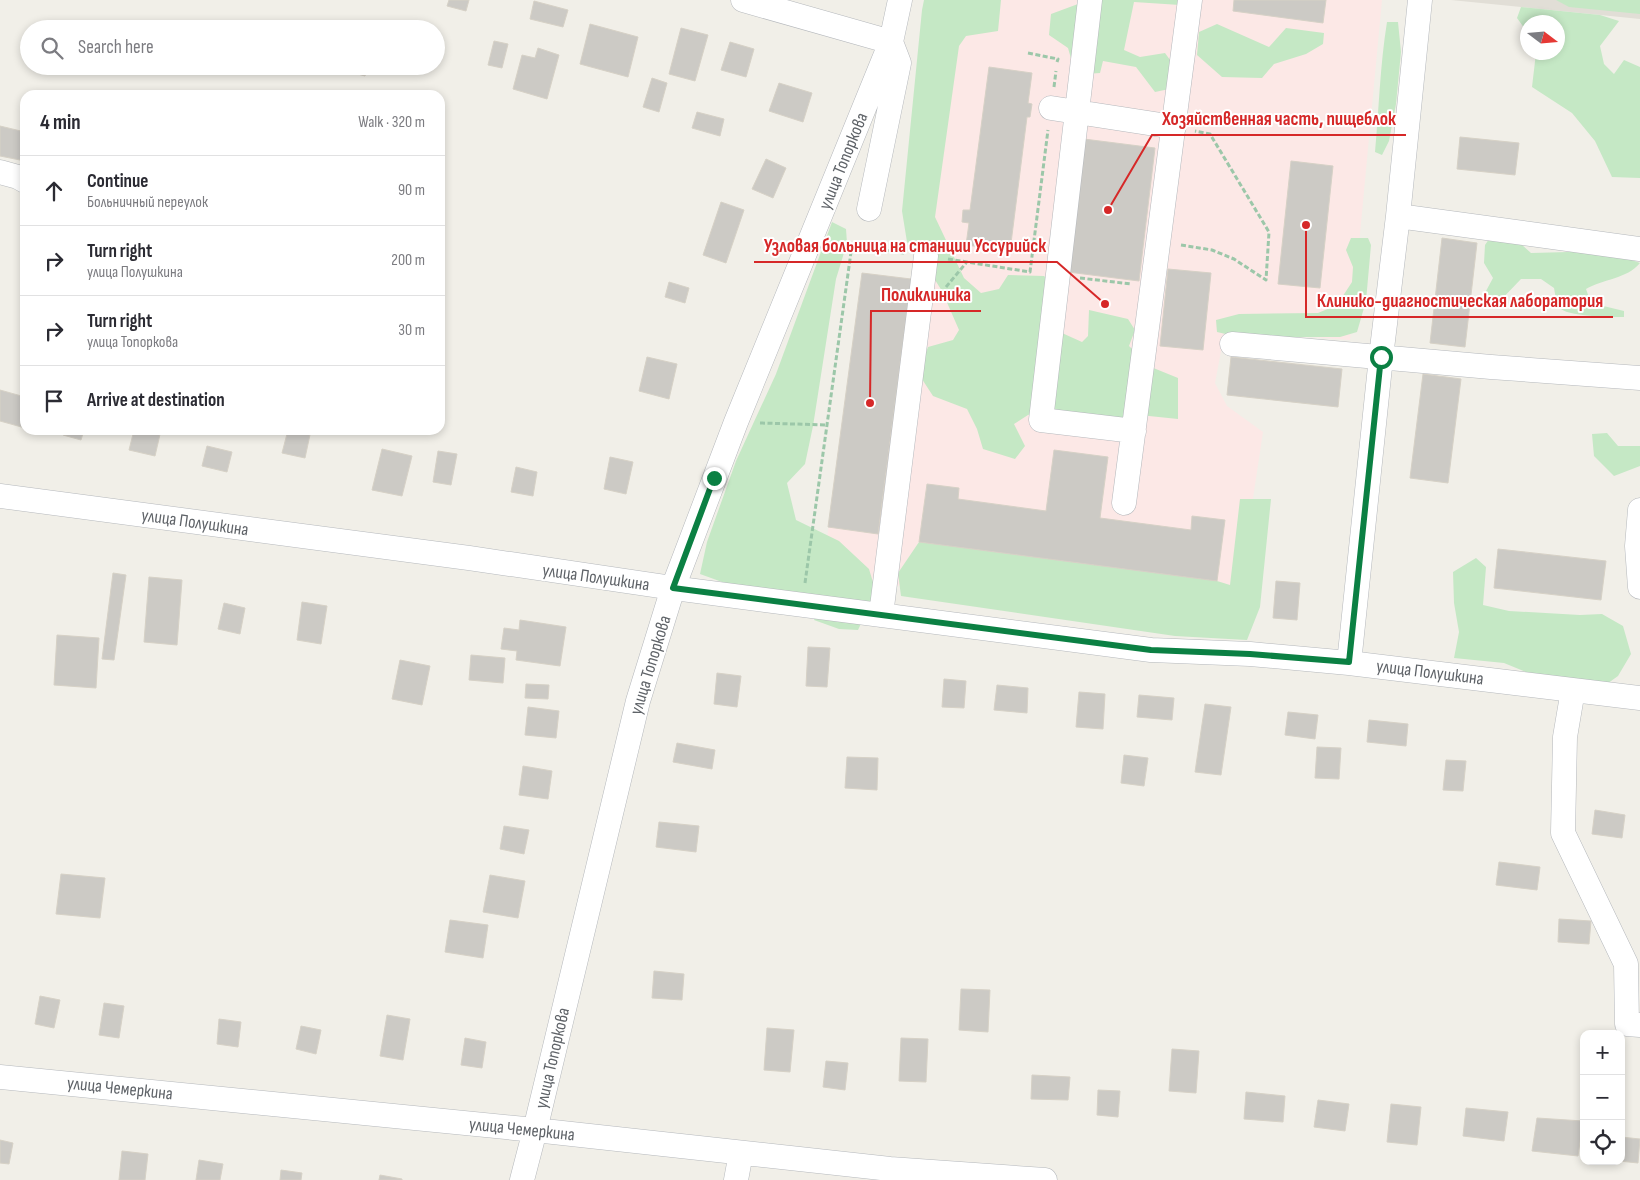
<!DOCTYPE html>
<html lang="en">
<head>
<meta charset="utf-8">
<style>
	body { margin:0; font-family:"Sofia Sans Condensed",sans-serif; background:#f7f7f7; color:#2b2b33 }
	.controls { position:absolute; right:15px; bottom:15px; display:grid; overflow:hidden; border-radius:10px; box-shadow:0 2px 8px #0003 }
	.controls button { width:45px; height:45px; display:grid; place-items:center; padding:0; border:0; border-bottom:1px solid #e1e1e2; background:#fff; color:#2b2b33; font:25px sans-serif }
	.compass { position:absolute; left:1520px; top:15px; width:45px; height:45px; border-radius:50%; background:#fff; box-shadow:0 2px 8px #0003; rotate:106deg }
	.stop { position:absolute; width:15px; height:15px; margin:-11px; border:4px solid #0b8043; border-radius:50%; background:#fff }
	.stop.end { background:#0b8043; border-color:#fff; box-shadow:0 1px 5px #0008 }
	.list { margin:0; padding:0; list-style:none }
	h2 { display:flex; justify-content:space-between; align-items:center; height:65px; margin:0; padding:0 20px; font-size:21px }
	h2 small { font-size:16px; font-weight:400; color:#7c7c81 }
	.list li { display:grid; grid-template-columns:32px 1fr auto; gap:15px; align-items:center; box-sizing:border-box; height:70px; padding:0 20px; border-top:1px solid #e1e1e2 }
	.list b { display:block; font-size:19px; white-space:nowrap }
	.list p { margin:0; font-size:16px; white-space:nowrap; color:#7c7c81 }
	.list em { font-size:16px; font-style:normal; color:#7c7c81 }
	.icon { flex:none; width:28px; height:28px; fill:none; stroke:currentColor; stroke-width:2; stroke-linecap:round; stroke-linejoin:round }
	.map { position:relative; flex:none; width:1640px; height:1180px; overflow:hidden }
	.search { position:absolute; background:#fff; box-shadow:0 2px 8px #0003; left:20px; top:20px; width:425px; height:55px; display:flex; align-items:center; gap:12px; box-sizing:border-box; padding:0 18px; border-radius:28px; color:#7c7c81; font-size:19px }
	.panel { position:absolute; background:#fff; box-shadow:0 2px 8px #0003; left:20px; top:90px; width:425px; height:345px; border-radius:15px }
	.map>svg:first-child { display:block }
	.education { fill:#e1ded6 }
	.medical { fill:#fce8e6 }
	.green { fill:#c5e8c5 }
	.building { fill:#cccac5; stroke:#d6d1c6 }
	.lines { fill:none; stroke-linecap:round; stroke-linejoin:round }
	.minor-casing { stroke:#b5b8bc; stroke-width:25 }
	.path { stroke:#9cc7a9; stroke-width:3; stroke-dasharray:5 2.5; stroke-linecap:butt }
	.minor { stroke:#fff; stroke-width:24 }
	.route { stroke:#0b8043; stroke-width:6 }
	.labels { text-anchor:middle; stroke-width:4; stroke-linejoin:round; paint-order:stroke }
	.street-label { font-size:18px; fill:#5f6368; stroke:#fff }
	.leader { fill:none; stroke:#d62828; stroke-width:2 }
	.callout-dot { fill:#d62828; stroke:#fff; stroke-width:2 }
	.callout-label { font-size:19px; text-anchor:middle; font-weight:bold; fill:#d62828; stroke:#fff; stroke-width:4; stroke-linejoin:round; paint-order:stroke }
</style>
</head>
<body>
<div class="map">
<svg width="1640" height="1180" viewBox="0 0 1640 1180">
	<rect width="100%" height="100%" fill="#f1efe8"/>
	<!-- education -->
	<path class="education" d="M1451,0H1640V19Z"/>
	<!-- medical -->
	<path class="medical" d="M939,0H1382L1350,340L1225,330L1215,383L1227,406L1263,432L1234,624L822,577L862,273L911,279L937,56Z"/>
	<!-- green -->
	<path class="green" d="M924,0H1001L998,31L966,36L959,46L935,217L964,278L981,293L999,289L1008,275L1044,276L1053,284L1062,333L1082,342L1088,336L1089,310L1128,319L1135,330L1129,346L1151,367L1178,378V419L1149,416L1119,419L1084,417L1051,409L1028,415L1014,424L1025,446L1015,459L983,449L977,429L967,409L933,396L918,373L928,347L953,340L959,330L942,291L930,272L907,242L902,211L922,10Z
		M1079,0H1182L1180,5L1134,2L1124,50L1140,57L1165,53L1173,64L1174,88L1155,92L1136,67L1103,61L1100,73L1086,74L1074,69L1068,48L1049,35L1051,14L1078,4Z
		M1556,0H1640V14L1569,7Z
		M1521,7L1600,15L1619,21L1600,46L1604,64L1614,74L1624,60L1640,67V178L1612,177L1595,141L1572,113L1532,87L1536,53L1558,52V22H1528L1527,32L1517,18Z
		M1387,22H1398L1401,52L1396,104L1389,141L1382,155L1375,152C1379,109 1380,65 1387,22Z
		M1217,24L1269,47L1286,28L1324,33L1323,44L1306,54L1274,64L1262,78L1222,77L1197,55L1199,32Z
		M832,222L846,229L847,243L836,279L813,426L805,464L787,483L796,520L839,541L869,569L876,592L858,630L839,629L814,620L821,596L736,587L700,574L707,542L736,461L776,374Z
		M1491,236L1514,238L1531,253L1607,251L1640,263C1627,279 1603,279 1586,289L1591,303L1624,311V317C1613,317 1565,317 1559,307C1556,302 1555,293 1554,288L1541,279H1521L1499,302L1487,304L1486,291L1493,278L1484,263L1485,245Z
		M1351,238H1368L1371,245L1366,301L1357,332L1340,337H1276L1251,340L1217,332L1216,320L1239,314L1318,313L1337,305L1352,282L1353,267L1346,250Z
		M1607,433L1618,446H1640V466L1614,476L1594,456L1592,434Z
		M1240,499H1271L1260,607L1247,640L1175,636L901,596L898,573L919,542L1217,581L1230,585Z
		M1476,558L1486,567L1483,605L1509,611L1580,615L1602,614L1623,626L1631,654L1618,676L1604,686L1531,674L1504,663L1454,658L1459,632L1454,603L1453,572Z"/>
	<!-- building -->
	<path class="building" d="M449,0H469L466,11L447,6Z
		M1234,0H1326L1323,23L1233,11Z
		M534,1L568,10L563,27L530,19Z
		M590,24L638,37L628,77L580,64Z
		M681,28L708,35L695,81L669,74Z
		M494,41L508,44L502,68L488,65Z
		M730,42L754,49L746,77L721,70Z
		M538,48L559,55L547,99L513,89L522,55L535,58Z
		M356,66H368L365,76L354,73Z
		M989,67L1032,73L1028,103L1032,104L1030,117H1027L1010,251L966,245L969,223L962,222L963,210H970Z
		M652,78L667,83L659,112L643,107Z
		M779,83L812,93L803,122L769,111Z
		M697,112L724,119L720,136L692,128Z
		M0,126L25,132V161L0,156Z
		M1460,137L1519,143L1515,175L1457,169Z
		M1076,138L1155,148L1139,281L1060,271Z
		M766,159L786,168L773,198L752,189Z
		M1291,161L1333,166L1320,288L1278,284Z
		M721,202L744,210L726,263L703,255Z
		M1442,238L1477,243L1465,347L1430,343Z
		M1168,269L1211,273L1203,350L1160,346Z
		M862,273L911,279L878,534L828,527Z
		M669,282L689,288L685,303L665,297Z
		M647,357L677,364L669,399L639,391Z
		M1231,357L1342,369L1338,407L1227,395Z
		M1423,374L1461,379L1448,483L1410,478Z
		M0,390L25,397V428L0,421Z
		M65,430H84L81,440L63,435Z
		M134,430H161L155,456L129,450Z
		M288,430H311L305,458L282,453Z
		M207,446L232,452L227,472L202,466Z
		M382,449L412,456L402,496L372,490Z
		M1054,450L1108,457L1100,518L1191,530L1192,516L1225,520L1217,581L919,542L927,484L959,488L958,499L1046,511Z
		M438,451L457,454L451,485L433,482Z
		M610,457L633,462L626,494L604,489Z
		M516,467L537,472L533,496L511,492Z
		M1498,549L1606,561L1601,600L1494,588Z
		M113,573L126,575L114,660L102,659Z
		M149,577L182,580L177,645L144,642Z
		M1276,581L1300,583L1297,620L1273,618Z
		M302,602L327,606L321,644L297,640Z
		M224,603L245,608L240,634L218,629Z
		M520,620L566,627L560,666L516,660L517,651L501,649L504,628L519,630Z
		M57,635L99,638L96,688L54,685Z
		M808,647L830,648L827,687L806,686Z
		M471,655L505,658L503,683L469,680Z
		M400,660L430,666L422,705L392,699Z
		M717,673L741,676L737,707L714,704Z
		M944,679L966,681L964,708L942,707Z
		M526,684L549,685L548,699L525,698Z
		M997,685L1028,688L1027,713L994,710Z
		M1079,692L1105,694L1103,729L1076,727Z
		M1139,695L1174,698L1172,720L1137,717Z
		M1205,704L1231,707L1221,775L1195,772Z
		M528,707L559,711L556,738L525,735Z
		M1288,712L1318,715L1315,739L1285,735Z
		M1369,720L1408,724L1406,746L1367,742Z
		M677,743L715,750L712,769L673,762Z
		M1317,747L1341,748L1339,779L1315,778Z
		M1124,755L1148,758L1144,786L1121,783Z
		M847,757L878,758L877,790L845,788Z
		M1446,760L1466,761L1463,791L1443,790Z
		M523,766L552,771L548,799L519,795Z
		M1595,810L1625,815L1622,838L1592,834Z
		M659,822L699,826L696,852L656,847Z
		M504,826L529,830L524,854L500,849Z
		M1499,862L1540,867L1537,890L1496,885Z
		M61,874L105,878L100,918L56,914Z
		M490,875L525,881L518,918L483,912Z
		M1559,919L1591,921L1589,944L1558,942Z
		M450,920L488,925L483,958L445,952Z
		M654,971L684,974L682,1000L652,998Z
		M961,989L990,990L988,1032L959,1030Z
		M40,996L60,1000L54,1028L35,1024Z
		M104,1003L124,1006L119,1038L99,1035Z
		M387,1015L410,1019L403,1060L380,1056Z
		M219,1019L241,1022L238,1047L217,1044Z
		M301,1026L321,1030L316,1054L296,1049Z
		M767,1028L794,1030L790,1072L764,1070Z
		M465,1038L486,1042L482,1068L461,1065Z
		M901,1038L928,1039L926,1082L899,1081Z
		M1172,1049L1199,1051L1196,1093L1169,1091Z
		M826,1061L848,1063L845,1090L823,1087Z
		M1032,1075L1070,1077L1068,1100L1031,1099Z
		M1098,1090L1120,1091L1118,1117L1097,1115Z
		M1246,1092L1285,1096L1283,1122L1244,1119Z
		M1318,1100L1349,1104L1345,1131L1314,1127Z
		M1391,1104L1421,1107L1417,1145L1387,1142Z
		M1466,1108L1508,1112L1504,1141L1463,1136Z
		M1537,1118L1583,1121L1578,1156L1532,1151Z
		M1621,1137L1640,1139L1638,1163L1619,1161H1621Z
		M0,1140L13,1143L9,1164L0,1163Z
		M122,1151L148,1154L145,1180H119Z
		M199,1160L223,1164L220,1180H196Z
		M281,1170L302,1173L301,1180H280Z
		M380,1175L402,1179V1180H379Z"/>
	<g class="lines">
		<!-- minor casing -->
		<g class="minor-casing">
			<path id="minor" d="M743,0L891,42L899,63L869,209
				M1090,0L1041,420L1134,431
				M1051,108L1174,127
				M0,172L18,177L25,181
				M1398,216L1640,249
				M1232,344L1491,367L1640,378
				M0,496L469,558L673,588L1151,650L1250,654L1349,663L1640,698
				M1124,503L1190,0
				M1640,510L1637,546L1640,587
				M881,615L926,256
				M1349,663L1381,357L1398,216L1420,0
				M1573,690L1565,737L1563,833L1626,964L1627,1024L1640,1025
				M0,1077L535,1130L890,1169L1045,1180
				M522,1180L535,1130L638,701L673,588L736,422L891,42L900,0
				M736,1180L741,1153"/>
		</g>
		<!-- path -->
		<path class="path" d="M1028,53L1058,59L1057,62
			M1054,87L1056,71
			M1181,245L1212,250L1234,259L1266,280L1269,232L1210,134L1195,131
			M948,259L1030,272L1048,130
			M1080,278L1131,284
			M946,287L966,263
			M760,423L827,425
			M805,583L852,245L904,253"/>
		<!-- minor -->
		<use href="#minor" class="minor"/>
	</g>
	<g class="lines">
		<!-- route -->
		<path class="route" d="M714,478L673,588L1151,650L1250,654L1349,662L1381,357"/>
	</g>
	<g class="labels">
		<!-- street labels -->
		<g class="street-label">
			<text transform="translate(843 161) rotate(-68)" y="6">улица Топоркова</text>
			<text transform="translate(195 522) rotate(8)" y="6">улица Полушкина</text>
			<text transform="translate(596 577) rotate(8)" y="6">улица Полушкина</text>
			<text transform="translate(650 665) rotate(-73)" y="6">улица Топоркова</text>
			<text transform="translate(1430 672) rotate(7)" y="6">улица Полушкина</text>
			<text transform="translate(552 1058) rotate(-77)" y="6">улица Топоркова</text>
			<text transform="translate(120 1088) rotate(6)" y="6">улица Чемеркина</text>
			<text transform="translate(522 1129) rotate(6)" y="6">улица Чемеркина</text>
		</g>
	</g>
	<!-- callouts -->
	<path class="leader" d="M1108 210L1152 135H1406M1105 304L1057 262H754M870 403L871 311H981M1306 225L1306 317H1613"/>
	<g class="callout-dot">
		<circle cx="1108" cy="210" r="5"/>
		<circle cx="1105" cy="304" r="5"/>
		<circle cx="870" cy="403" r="5"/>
		<circle cx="1306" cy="225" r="5"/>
	</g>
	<g class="callout-label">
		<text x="1279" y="125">Хозяйственная часть, пищеблок</text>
		<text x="905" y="252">Узловая больница на станции Уссурийск</text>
		<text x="926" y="301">Поликлиника</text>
		<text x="1460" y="307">Клинико-диагностическая лаборатория</text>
	</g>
</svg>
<div class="controls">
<button>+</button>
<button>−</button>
<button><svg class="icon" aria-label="locate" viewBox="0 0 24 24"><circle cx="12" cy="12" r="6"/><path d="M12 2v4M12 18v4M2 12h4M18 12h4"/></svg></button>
</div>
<svg class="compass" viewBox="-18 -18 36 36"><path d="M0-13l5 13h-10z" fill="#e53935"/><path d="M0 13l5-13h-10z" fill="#7c7c81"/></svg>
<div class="stop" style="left:1381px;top:357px"></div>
<div class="stop end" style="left:714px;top:478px"></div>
<div class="search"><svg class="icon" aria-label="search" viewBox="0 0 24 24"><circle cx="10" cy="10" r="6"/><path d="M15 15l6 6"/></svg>Search here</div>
<section class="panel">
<h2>4 min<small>Walk · 320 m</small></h2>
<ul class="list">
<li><svg class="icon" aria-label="ahead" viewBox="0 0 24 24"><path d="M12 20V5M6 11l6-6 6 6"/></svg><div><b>Continue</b><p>Больничный переулок</p></div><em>90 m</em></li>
<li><svg class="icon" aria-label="right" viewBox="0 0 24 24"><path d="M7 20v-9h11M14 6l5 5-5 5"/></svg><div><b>Turn right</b><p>улица Полушкина</p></div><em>200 m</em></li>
<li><svg class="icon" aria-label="right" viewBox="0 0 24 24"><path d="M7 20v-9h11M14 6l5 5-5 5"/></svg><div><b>Turn right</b><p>улица Топоркова</p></div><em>30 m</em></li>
<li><svg class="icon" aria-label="arrive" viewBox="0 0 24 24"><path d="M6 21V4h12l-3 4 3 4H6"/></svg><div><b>Arrive at destination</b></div></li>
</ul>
</section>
</div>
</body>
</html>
